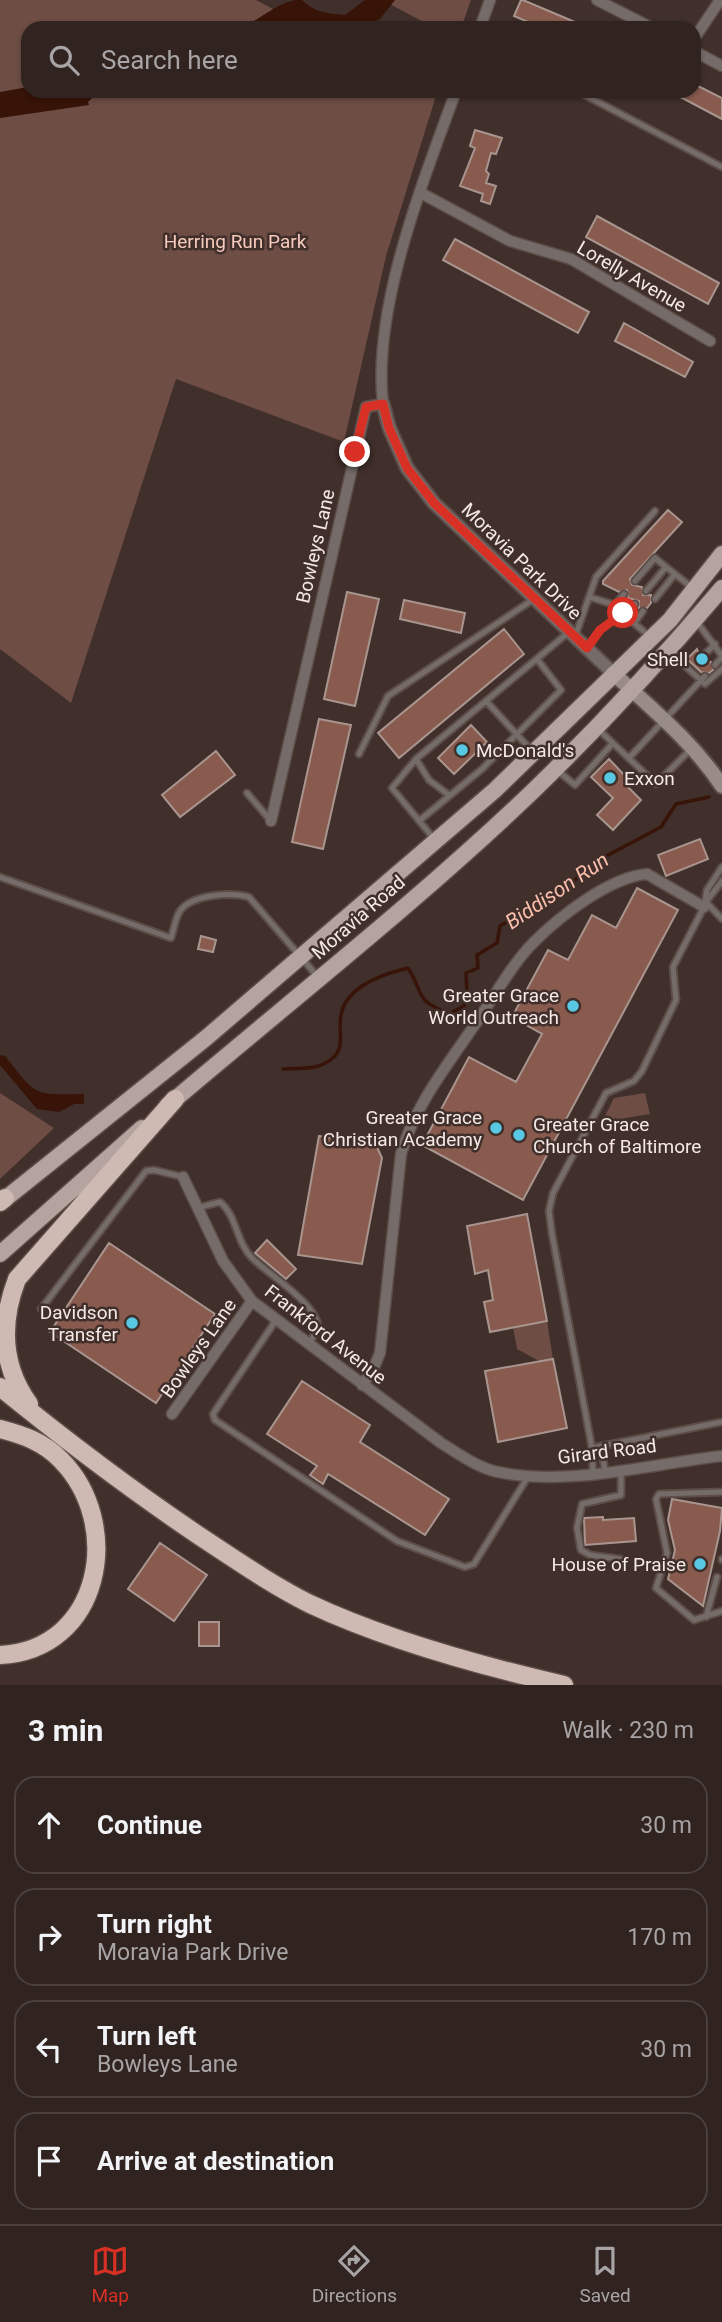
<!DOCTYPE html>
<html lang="en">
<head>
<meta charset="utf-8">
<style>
	body { margin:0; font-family:Roboto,sans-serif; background:#3c2f2d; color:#f1f3f6 }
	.stop { position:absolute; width:21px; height:21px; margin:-16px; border:5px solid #d93025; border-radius:50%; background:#fff }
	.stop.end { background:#d93025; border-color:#fff; box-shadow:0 2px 7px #0008 }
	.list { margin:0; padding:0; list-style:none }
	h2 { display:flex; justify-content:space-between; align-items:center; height:91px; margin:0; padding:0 28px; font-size:30px }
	h2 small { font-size:23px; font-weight:400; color:#a8a4a5 }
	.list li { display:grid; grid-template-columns:46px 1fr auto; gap:21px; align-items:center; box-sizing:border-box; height:98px; margin:0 14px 14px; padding:0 14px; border:2px solid #4b403e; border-radius:21px }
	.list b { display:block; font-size:26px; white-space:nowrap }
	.list p { margin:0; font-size:23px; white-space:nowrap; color:#a8a4a5 }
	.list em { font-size:23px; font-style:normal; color:#a8a4a5 }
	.icon { flex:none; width:38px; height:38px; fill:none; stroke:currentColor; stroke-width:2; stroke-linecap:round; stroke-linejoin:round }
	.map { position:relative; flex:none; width:722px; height:1685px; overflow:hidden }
	.search { position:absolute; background:#302320; box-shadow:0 2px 5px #0004; left:21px; right:21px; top:21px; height:77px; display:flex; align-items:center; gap:18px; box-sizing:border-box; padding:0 24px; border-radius:21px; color:#a8a4a5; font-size:26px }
	.sheet { height:539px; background:#302320 }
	nav { display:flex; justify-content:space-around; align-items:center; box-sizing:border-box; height:98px; border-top:2px solid #4b403e; background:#302320; font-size:19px; color:#a8a4a5 }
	nav a { display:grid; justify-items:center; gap:4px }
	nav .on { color:#d93025 }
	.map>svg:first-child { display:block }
	.green { fill:#6d4d44 }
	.water { fill:#381308 }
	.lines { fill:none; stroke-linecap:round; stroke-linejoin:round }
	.stream { stroke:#381308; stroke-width:3.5 }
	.building { fill:#885b4e; stroke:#a9958f; stroke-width:2 }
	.service-casing { stroke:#5d4d48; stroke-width:9 }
	.minor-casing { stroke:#5d4d48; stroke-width:13 }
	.tertiary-casing { stroke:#5d4d48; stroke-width:16 }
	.secondary-casing { stroke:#5d4d48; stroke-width:18 }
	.primary-casing { stroke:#5d4d48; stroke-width:19 }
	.motorway-casing { stroke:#5d4d48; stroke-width:21 }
	.service { stroke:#756c69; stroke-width:5 }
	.minor { stroke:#756c69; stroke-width:10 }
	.tertiary { stroke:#756c69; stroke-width:12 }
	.secondary { stroke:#998b87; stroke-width:14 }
	.primary { stroke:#b4a39e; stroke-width:16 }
	.motorway { stroke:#ceb9b3; stroke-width:18 }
	.route { stroke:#d93025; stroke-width:9 }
	.poi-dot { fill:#59c8e4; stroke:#402f2a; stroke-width:2.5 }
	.labels { text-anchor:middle; stroke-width:5; stroke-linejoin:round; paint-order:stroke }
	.park-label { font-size:19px; fill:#f8cabd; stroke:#402f2a }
	.street-label { font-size:19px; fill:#f4e9e6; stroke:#402f2a }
	.poi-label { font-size:19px; fill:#f4e9e6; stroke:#402f2a; text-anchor:end }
	.water-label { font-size:21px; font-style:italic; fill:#fabeac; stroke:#402f2a }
</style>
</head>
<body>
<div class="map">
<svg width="722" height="1685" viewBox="0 0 722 1685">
	<rect width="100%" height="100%" fill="#402f2a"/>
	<!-- green -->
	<path class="green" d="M0,0H256L309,28H28V91H427L436,96L386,256L344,442L176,379L71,703L0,649Z
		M382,0H471L461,28H435Z
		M0,1093L54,1128L0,1179Z
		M645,1093L650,1114L602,1122L614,1098Z
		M547,1321L553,1359L539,1361L517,1349L513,1327Z"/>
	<!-- water -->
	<path class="water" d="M295,0H302C315,13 327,13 345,15L365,0H395L380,19L362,28H238C259,22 272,5 295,0Z
		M28,87V91H99L88,102L89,105L0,118V92Z
		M0,1055L5,1056C37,1096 32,1095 84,1094V1104H74L59,1112L37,1109L0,1065Z"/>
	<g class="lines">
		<!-- stream -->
		<path class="stream" d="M283,1069C301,1067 317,1072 334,1057C345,1046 338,1029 341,1015C346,986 383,974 408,968C426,996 412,998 449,1014L464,1006L467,992L466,973L478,968L477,955L497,943L500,926L568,886L597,861L661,827L676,804L709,797"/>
	</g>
	<!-- building -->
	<path class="building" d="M521,0H523L589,28H542L514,16Z
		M694,84L722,98V119L669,91H694Z
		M475,130L502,138L496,154L491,153L486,171L489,174L486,183L496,186L490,204L481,201L483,194L460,186L475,148L470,146Z
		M597,216L719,283L708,304L586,237Z
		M455,239L589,312L578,333L443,260Z
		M624,323L693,362L685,377L615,341Z
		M668,510L682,522L630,579L632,585L642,587L643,595H651V603L647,608H639V601L628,598L627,590L619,592L603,584V581Z
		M347,592L379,599L355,706L324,699Z
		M404,600L465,613L461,633L400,619Z
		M504,629L524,654L399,758L378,733Z
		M697,649L701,659L711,662L713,670L709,673L701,672L687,659Z
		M319,719L351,725L323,849L292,842Z
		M471,725L487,742L454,774L438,758Z
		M216,751L235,775L180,817L162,795Z
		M609,759L628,779L624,783L641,800L613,830L597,815L613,798L591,777Z
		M700,839L708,859L666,876L658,855Z
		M637,888L678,910L523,1200L422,1145L469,1057L516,1082L542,1034L512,1017L548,950L568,960L592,915L616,928Z
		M201,936L216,940L213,952L198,949Z
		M319,1136L376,1145L382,1158L362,1264L298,1255Z
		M527,1214L547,1321L490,1332L484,1302L493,1300L488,1270L475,1274L467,1226Z
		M267,1240L296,1269L286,1279L255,1253Z
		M109,1243L215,1314L156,1403L50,1332Z
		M553,1359L567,1428L498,1442L485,1371Z
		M302,1381L370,1425L360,1442L449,1499L425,1535L328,1474L323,1484L310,1475L317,1466L267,1434Z
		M672,1499L722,1508L720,1531L703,1606L668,1579L675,1550L668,1520Z
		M603,1517V1520L634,1518L636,1541L585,1545L584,1518Z
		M160,1543L207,1575L174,1621L128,1589Z
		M199,1622H219V1646H199Z"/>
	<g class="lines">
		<!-- service casing -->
		<g class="service-casing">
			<path id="service" d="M577,91L722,167
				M635,581L655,558L666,567
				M646,591L666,567L694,589
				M589,597L612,604L649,636
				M655,599L675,574
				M614,606L624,594
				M626,614L635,604
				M635,622L643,611
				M697,622L722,656
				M576,634L596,577L655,511
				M588,647L600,630L623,613
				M670,652L705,684L722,669
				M704,655L715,644
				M715,665L722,657
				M487,702L532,751
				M598,729L656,784L692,748
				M359,754L388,696L534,599
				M629,758L705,676
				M416,759L429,780L449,795
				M557,770L575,785L613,743
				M247,793L271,821
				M419,821L482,769L561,690L537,659
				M435,840L392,788L416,759L569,632
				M0,877L171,938C174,929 175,919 180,911C192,894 232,892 249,897L318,977
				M706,902L722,881
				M706,902L722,919
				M197,1208L220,1202C237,1216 236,1242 252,1258C269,1275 319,1305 318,1328L309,1344
				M41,1309L146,1171L154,1170L183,1177
				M276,1320L213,1414L215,1420L397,1541L465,1567L474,1564L529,1475
				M601,1447L605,1471
				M592,1448L722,1422
				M621,1472V1495L582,1504L577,1528L581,1550L590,1555L626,1560
				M593,1473L592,1448L552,1234L549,1211L553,1193L606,1093L634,1081L642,1071L676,1000L673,967L704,907L707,890L722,867
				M722,1492L659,1494L656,1499L667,1553L656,1588L694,1620L722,1611
				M722,1560V1559
				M706,1617L717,1577"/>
		</g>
		<!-- minor casing -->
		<g class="minor-casing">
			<path id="minor" d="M597,0L652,28
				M480,28L490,0
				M694,39L720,0
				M694,51L722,66
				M421,193L510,241L571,259L710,341
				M271,821L366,407L383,404C372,308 423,182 456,91
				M183,1177L223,1261L252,1301L441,1443C459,1454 478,1468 498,1472C570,1487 650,1464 722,1456
				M362,1385L372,1372L380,1353L401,1154C415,1104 450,1062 478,1020C496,994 512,964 534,942C560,916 610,877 647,874L704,907
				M172,1414L252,1301"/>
		</g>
		<!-- tertiary casing -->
		<g class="tertiary-casing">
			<path id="tertiary" d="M383,404L389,427L407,468L434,503L613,673"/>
		</g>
		<!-- secondary casing -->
		<g class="secondary-casing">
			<path id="secondary" d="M613,673C652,709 692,741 722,786"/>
		</g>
		<!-- primary casing -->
		<g class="primary-casing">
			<path id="primary" d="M167,1106C289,1002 417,902 533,791C599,727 663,658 722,588
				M0,1203L206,1038L495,790L670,620L722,554
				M0,1254L142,1128"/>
		</g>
		<!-- motorway casing -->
		<g class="motorway-casing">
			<path id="motorway" d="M0,1202L5,1198
				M0,1387C65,1440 131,1490 201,1537C236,1560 272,1585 310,1604C387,1640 481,1666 564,1685
				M29,1404C1,1365 0,1323 17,1279L175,1099
				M0,1429C23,1435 44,1442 61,1460C124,1524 102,1650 0,1655"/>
		</g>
		<!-- service -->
		<use href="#service" class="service"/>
		<!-- minor -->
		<use href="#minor" class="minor"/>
		<!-- tertiary -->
		<use href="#tertiary" class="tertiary"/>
		<!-- secondary -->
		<use href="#secondary" class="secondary"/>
		<!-- primary -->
		<use href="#primary" class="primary"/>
		<!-- motorway -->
		<use href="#motorway" class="motorway"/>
	</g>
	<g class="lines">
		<!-- route -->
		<path class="route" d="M355,452L366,407L383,404L389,428L407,468L434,503L587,648L600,630L623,613"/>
	</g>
	<!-- markers -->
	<g class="poi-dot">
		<circle cx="702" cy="659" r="7"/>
		<circle cx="462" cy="750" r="7"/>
		<circle cx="610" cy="778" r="7"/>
		<circle cx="573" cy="1006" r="7"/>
		<circle cx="496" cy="1128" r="7"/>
		<circle cx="519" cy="1135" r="7"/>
		<circle cx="132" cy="1323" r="7"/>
		<circle cx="700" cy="1564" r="7"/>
	</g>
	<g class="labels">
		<!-- park labels -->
		<g class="park-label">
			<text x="235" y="248">Herring Run Park</text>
		</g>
		<!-- street labels -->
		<g class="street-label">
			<text transform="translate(632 276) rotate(30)" y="7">Lorelly Avenue</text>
			<text transform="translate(315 546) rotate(-77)" y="7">Bowleys Lane</text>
			<text transform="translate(522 561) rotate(44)" y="7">Moravia Park Drive</text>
			<text transform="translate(358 917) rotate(-41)" y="7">Moravia Road</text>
			<text transform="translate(326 1334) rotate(38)" y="7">Frankford Avenue</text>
			<text transform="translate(198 1348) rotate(-55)" y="7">Bowleys Lane</text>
			<text transform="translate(607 1451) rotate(-7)" y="7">Girard Road</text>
		</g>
		<!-- poi labels -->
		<g class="poi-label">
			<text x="688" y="666">Shell</text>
			<text x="476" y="757" text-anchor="start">McDonald's</text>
			<text x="624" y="785" text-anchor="start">Exxon</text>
			<text x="559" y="1002">Greater Grace<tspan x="559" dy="22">World Outreach</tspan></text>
			<text x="482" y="1124">Greater Grace<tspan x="482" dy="22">Christian Academy</tspan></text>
			<text x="533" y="1131" text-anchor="start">Greater Grace<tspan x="533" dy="22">Church of Baltimore</tspan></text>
			<text x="118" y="1319">Davidson<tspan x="118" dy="22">Transfer</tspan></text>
			<text x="686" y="1571">House of Praise</text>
		</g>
		<!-- water labels -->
		<g class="water-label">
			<text transform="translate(557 891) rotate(-34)" y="7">Biddison Run</text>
		</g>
	</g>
</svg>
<div class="stop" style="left:623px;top:613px"></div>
<div class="stop end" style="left:355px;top:452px"></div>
<div class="search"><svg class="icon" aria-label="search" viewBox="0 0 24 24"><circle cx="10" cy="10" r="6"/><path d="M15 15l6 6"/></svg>Search here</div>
</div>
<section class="sheet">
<h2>3 min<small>Walk · 230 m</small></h2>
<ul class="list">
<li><svg class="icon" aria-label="ahead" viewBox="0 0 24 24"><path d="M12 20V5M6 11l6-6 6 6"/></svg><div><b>Continue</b></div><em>30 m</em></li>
<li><svg class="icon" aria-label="right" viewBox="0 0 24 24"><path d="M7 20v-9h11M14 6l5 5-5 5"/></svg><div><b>Turn right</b><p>Moravia Park Drive</p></div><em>170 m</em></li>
<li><svg class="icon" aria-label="left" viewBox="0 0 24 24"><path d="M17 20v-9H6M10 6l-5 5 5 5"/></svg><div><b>Turn left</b><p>Bowleys Lane</p></div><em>30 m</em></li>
<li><svg class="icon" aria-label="arrive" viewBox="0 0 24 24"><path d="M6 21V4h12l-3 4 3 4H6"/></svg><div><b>Arrive at destination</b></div></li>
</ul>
</section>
<nav>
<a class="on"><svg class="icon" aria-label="map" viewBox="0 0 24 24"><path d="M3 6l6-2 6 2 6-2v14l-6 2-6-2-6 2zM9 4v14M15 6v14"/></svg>Map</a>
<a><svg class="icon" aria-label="directions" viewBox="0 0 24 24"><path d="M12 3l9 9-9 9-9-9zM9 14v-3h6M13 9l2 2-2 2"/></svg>Directions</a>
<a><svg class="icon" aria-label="saved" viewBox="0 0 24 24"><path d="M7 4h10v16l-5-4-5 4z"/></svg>Saved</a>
</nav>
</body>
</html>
